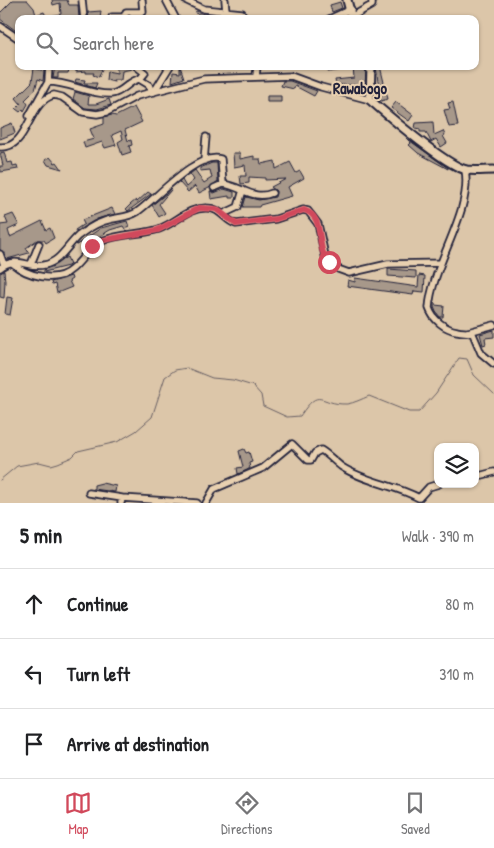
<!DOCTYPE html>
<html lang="en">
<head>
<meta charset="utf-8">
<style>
	body { margin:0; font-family:"Patrick Hand",sans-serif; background:#f2f2f2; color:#202124 }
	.controls { position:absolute; right:15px; bottom:15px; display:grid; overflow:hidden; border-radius:10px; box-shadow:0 1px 4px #0004 }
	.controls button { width:45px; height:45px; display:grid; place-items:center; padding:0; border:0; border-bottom:1px solid #e0e0e0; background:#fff; color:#202124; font:25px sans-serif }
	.stop { position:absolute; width:15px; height:15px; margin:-11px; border:4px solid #d1495b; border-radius:50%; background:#fff }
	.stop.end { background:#d1495b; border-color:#fff; box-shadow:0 1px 5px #0008 }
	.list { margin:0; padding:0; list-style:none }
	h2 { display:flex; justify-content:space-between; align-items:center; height:65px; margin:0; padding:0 20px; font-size:21px }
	h2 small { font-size:16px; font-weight:400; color:#757577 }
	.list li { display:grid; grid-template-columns:32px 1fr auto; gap:15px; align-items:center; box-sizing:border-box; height:70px; padding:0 20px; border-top:1px solid #e0e0e0 }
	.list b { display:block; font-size:19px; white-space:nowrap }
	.list em { font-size:16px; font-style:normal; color:#757577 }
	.icon { flex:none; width:28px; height:28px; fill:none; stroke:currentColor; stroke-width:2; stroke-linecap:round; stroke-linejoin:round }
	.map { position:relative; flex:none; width:494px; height:503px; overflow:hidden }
	.search { position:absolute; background:#fff; box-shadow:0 1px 4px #0004; left:15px; right:15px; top:15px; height:55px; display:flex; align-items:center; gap:12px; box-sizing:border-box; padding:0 18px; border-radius:10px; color:#757577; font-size:19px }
	.sheet { height:275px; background:#fff }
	nav { display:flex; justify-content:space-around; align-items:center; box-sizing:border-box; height:70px; border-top:1px solid #e0e0e0; background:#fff; font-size:14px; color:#757577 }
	nav a { display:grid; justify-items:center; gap:2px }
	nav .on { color:#d1495b }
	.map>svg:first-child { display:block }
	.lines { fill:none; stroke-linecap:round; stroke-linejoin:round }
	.stream { stroke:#675f64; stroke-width:1 }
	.building { fill:#a7988a; stroke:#22223b }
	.minor-casing { stroke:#22223b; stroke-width:9 }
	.tertiary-casing { stroke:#22223b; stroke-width:11 }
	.minor { stroke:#e8d0b0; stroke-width:5.5 }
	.tertiary { stroke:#e8d0b0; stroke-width:7 }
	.route { stroke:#d1495b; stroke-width:6 }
	.labels { text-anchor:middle; stroke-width:4; stroke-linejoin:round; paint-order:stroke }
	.quarter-label { font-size:16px; font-weight:bold; fill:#22223b; stroke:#e8d0b0 }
</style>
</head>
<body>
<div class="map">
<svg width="494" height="503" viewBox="0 0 494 503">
	<rect width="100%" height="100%" fill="#dcc6a9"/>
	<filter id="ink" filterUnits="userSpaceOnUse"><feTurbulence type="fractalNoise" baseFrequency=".02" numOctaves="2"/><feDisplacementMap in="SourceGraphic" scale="10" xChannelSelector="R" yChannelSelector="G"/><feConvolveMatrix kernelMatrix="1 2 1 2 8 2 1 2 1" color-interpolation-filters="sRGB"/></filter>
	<g filter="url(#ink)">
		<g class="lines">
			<!-- stream -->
			<path class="stream" d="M0,480L17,466L39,462L51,465L58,463L72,457L78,451L117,442L136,431L152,417L165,377L175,370L187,368L212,378L233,380L253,386L261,395L263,406L287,417L300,416C321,385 318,405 347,404C354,403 362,399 369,396L409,412H419L436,393L459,358L467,359L474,375L494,394"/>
		</g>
		<!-- building -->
		<path class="building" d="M13,0H27L34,8L36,15L44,12L46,16L38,19H19V33L0,19V13Z
			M52,0H67L69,5H78L79,19H45V17L61,14L60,3L53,5Z
			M340,2L342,8L332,12L330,5Z
			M101,11L100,19H89L88,12Z
			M196,11L204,14L238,19H212L195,13Z
			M55,66H60L70,67L68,73H58V78H53Z
			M76,66L95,67L102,69L99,77L93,75L94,73H86V71L76,72Z
			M117,66H131L132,69L122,71L121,80H113L114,82L106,80L107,71L117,73Z
			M180,66L184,78L172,82L173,72L180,73Z
			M327,66H350V69L328,72Z
			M353,66H366L365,88H354V85H336L335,80L354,78Z
			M376,66H380L388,99L381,101L378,100L376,91L379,90Z
			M34,68L44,71L43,81L38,79L35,90L25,100L28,104L24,111L23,109L20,112L16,109L21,104L16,98L32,82Z
			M76,79L85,80L84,83H97L95,88L75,82Z
			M283,81H290L317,91L314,96L295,86L294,89L281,86Z
			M75,92L89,96L88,104H96L109,99L111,105L97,109L85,108L73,99Z
			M267,96H281V102H267Z
			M396,102L413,115L409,121L391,108Z
			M453,102L458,126L449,127L444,110L450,109L448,103Z
			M134,107L142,122L125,130L128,141L131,140L132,145L129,146L131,152L122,155L118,142L123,139L121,131L112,135L116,145L105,148L102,142L85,148L83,142L94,139L90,129L104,124V117L112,115L116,116Z
			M433,122L434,135L443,131L445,135L443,136L447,143L441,147L436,139L431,142L426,132H420V129L415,128L416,123Z
			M12,123L15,133L0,139V128Z
			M406,138L448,168V169L418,153L409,145L411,143Z
			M4,152L7,163L12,162L13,166L17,165L18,169L1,172L0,166H3L0,153Z
			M233,153H240V159L254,156V159H260L261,164L275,161L276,169L290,162L296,173L300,171L304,178L288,187L292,196L260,205L259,207H243L246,197L259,200L275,197L276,191L271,187L286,179L265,180V178L249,177V183L241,184L240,176H246L245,165L234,167Z
			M50,157L55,163L57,162L62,169L48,165L45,160Z
			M212,163H217L218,181L209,188L199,193L195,186L188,192L179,182L182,180L186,187L194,180L190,174L195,170L204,183L210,179L212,178L210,170L200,171V168Z
			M224,189L234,192V198H229V196L211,199L210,191L214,193Z
			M171,190L159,204L165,213L159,217L152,205Z
			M148,192L151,194L128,211L126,209L131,204L136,200L137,202Z
			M112,208L115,214L97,219L76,232L75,230L84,224L82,220Z
			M13,214L19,225L8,230L10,237L42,221L46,230L50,228L54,238L46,243L44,240H37L26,248L29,253L7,259L0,249V225L8,224L5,217Z
			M127,221L129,227L125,229L123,226L110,230L92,241L90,238L76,245L101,228Z
			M67,257L70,264L68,266L44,272V270Z
			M388,269L416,271V278L388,276Z
			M4,271L5,281L4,298L0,297V273Z
			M419,275L425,276L424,292L414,291L413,295L347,286L348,280L355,282V278L418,287Z
			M71,276L72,279L69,281L72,287L57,293L55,284L52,285L51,282Z
			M7,297L13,298L10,315L5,314Z
			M435,302V305L444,306L443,317H440L436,312L434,307Z
			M494,330V337L485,338L486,344L483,345L480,334Z
			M244,449L246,453L249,452L252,462L249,463L250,468L247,470L238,474L237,468L243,467L239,451Z
			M102,483L116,486L115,492L94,489V485Z"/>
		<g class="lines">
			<!-- minor casing -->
			<g class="minor-casing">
				<path id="minor" d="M82,0L84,19
					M166,0L176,19
					M185,0L204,9L242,13L243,19
					M225,0L226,11
					M353,16L372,5V0
					M112,17H124L126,12H143L142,0
					M329,19L351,9
					M0,26L19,39
					M136,66L145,73L140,79
					M256,77L257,66
					M48,82C70,82 89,95 111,94C123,93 128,81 139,79L149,85L152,92
					M154,92L170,66
					M29,116L48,82L49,66
					M0,147C29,149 27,102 54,95L62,97L83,112L97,114L107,112L137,96L204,79L291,76L321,87L370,100
					M204,161L206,137
					M465,170C473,211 432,264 429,308C433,320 445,329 457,331C463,333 467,331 473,334L481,353L494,364
					M214,188L223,184
					M223,214L238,207L243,190
					M0,254L4,265
					M12,263C27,276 56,284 72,269C83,260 88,247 102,241C120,233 141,235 159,229C176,223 188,207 207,208C221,208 224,220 236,224L276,219L303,210L308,211L318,224L326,260L338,269L349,273L388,264L441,263
					M31,264L39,244
					M0,268C17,255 28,269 44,265C60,262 67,246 78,236C87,229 101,221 112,219C121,217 129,217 137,212C156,199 197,151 221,159L223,184C241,186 254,201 272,193
					M468,332L494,325
					M475,477L494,472
					M89,493L122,498
					M121,503L122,498L197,503
					M206,503L214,489L263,468L292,444L308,460H311L315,453L321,450C329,455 335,462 342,467C365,482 395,485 419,498L429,487L439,484"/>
			</g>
			<!-- tertiary casing -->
			<g class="tertiary-casing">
				<path id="tertiary" d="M347,0L352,19
					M371,66L370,100C388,115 447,167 467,170C475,171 485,170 494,170"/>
			</g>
			<!-- minor -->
			<use href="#minor" class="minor"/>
			<!-- tertiary -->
			<use href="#tertiary" class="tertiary"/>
		</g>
	</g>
	<g class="lines" filter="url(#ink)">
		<!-- route -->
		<path class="route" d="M92,246L104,240L158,230L199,208L216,209L236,224L276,219L304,210C327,217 314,249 329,262"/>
	</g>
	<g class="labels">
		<!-- quarter labels -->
		<g class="quarter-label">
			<text x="360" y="94">Rawabogo</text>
		</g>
	</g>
</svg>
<div class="controls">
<button><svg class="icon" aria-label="layers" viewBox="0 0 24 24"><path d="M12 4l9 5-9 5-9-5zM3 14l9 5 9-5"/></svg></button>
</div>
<div class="stop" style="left:329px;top:262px"></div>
<div class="stop end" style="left:92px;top:246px"></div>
<div class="search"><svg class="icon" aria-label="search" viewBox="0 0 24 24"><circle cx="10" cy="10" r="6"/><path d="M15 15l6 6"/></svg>Search here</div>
</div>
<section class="sheet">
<h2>5 min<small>Walk · 390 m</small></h2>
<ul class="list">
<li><svg class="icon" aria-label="ahead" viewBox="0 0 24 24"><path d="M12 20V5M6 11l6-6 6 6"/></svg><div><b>Continue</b></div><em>80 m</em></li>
<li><svg class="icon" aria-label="left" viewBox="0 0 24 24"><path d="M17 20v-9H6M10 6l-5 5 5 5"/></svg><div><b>Turn left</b></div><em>310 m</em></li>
<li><svg class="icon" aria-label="arrive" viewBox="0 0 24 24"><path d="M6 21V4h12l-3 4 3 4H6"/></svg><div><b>Arrive at destination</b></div></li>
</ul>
</section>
<nav>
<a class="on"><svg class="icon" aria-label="map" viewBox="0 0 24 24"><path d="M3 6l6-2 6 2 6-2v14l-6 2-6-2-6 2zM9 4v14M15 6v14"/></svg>Map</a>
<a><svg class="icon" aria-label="directions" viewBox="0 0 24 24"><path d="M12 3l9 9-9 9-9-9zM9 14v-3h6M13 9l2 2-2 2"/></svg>Directions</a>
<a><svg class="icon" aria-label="saved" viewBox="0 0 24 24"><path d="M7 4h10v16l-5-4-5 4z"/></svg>Saved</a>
</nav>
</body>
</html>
